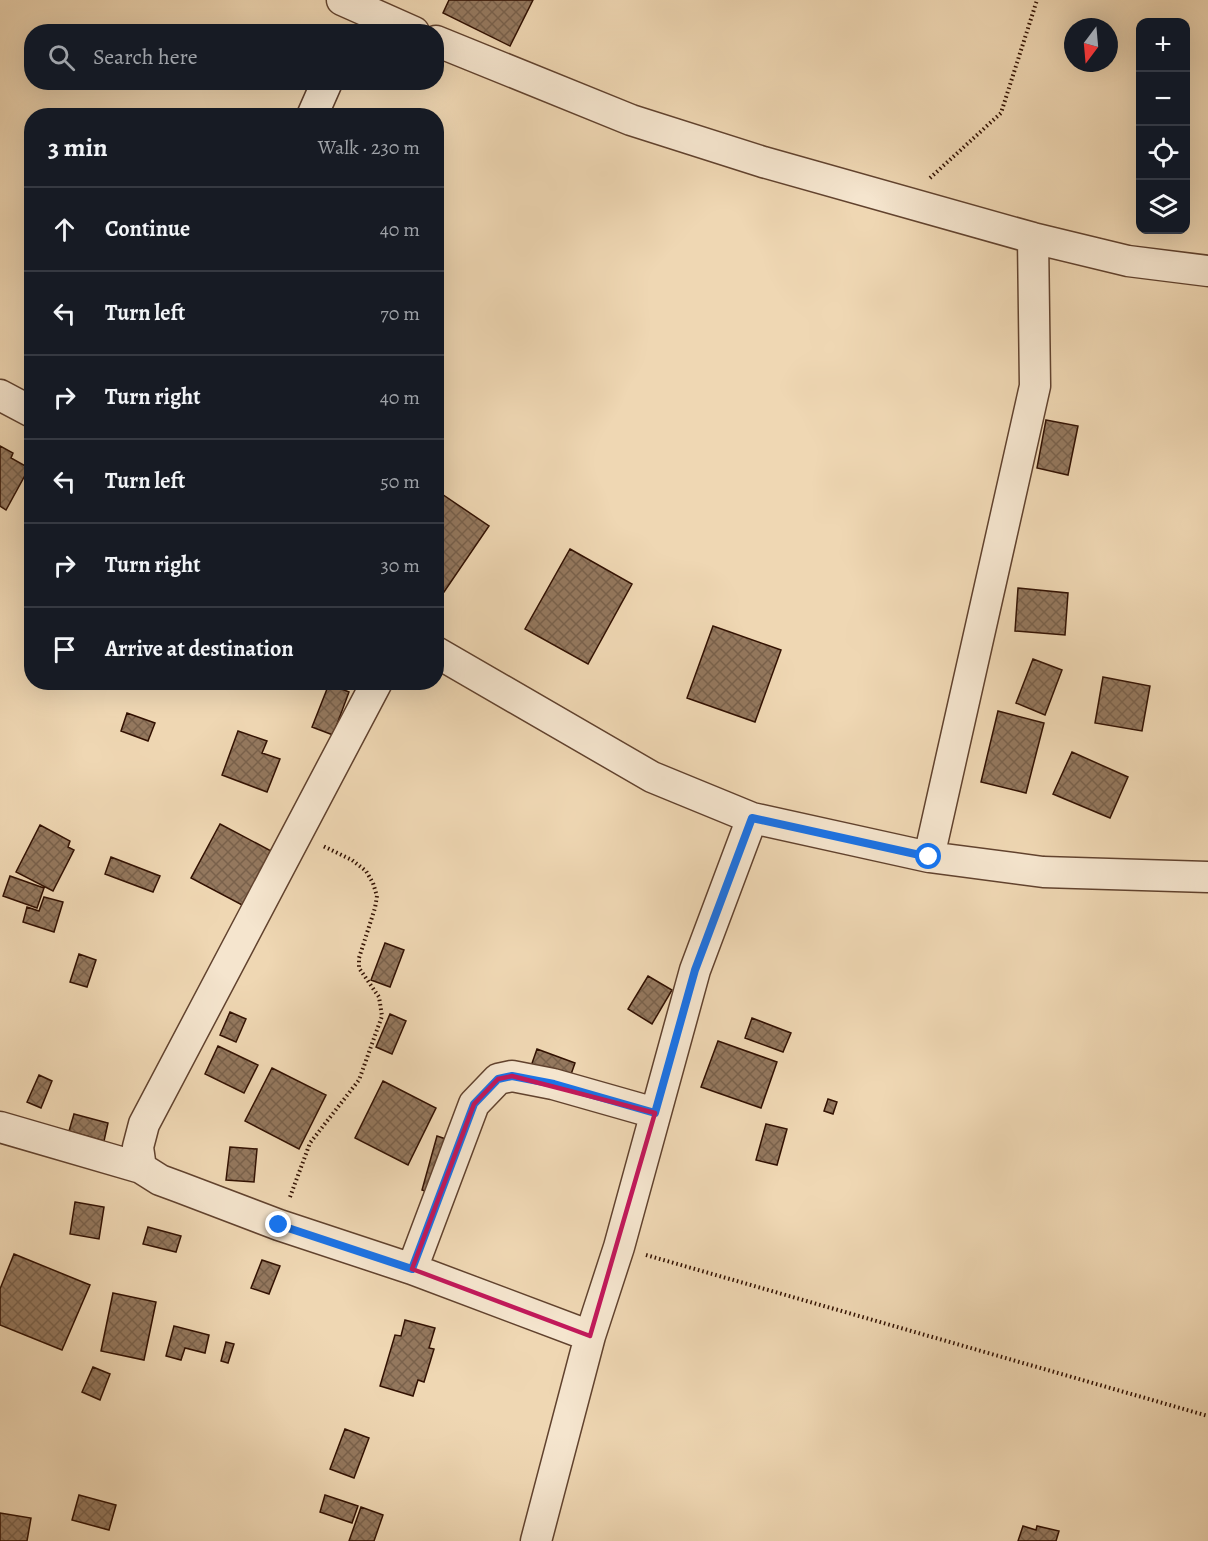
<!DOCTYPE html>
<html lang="en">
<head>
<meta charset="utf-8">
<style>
	body { margin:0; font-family:Alegreya,serif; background:#242831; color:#f1f3f6 }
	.controls { position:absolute; right:18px; top:18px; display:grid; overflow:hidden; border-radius:12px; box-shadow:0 6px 24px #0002 }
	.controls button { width:54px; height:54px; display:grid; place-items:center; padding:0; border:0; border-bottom:2px solid #363941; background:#171b24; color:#f1f3f6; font:30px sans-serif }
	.compass { position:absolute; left:1064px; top:18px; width:54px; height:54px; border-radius:50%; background:#171b24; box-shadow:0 6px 24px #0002; rotate:196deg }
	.stop { position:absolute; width:18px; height:18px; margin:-14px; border:4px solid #1a73e8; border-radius:50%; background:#fff }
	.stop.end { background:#1a73e8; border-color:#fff; box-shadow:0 2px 6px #0008 }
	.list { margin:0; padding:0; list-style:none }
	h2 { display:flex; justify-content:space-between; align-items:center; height:78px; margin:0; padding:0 24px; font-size:26px }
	h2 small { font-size:20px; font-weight:400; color:#9ea1a6 }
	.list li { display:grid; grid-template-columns:39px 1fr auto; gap:18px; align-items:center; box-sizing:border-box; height:84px; padding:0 24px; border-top:2px solid #363941 }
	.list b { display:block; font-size:22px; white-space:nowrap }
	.list em { font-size:20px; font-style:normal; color:#9ea1a6 }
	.icon { flex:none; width:33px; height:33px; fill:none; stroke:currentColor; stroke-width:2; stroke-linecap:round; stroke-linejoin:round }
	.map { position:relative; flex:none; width:1208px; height:1541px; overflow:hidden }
	.search { position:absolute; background:#171b24; box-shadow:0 6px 24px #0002; left:24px; top:24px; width:420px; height:66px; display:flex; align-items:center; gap:15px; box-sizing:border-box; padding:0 21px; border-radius:24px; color:#9ea1a6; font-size:22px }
	.panel { position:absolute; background:#171b24; box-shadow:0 6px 24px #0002; left:24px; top:108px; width:420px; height:582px; border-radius:24px }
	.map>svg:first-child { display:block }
	.building { fill:url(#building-cross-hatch); stroke:#321102; stroke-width:1.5 }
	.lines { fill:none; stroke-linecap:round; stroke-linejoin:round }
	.minor-casing { stroke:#61422e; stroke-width:33 }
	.path { stroke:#321102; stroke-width:4; stroke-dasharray:1.5 3; stroke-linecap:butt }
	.minor { stroke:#f5e5ce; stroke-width:30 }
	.route { stroke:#1a73e8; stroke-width:8 }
	.marked { fill:none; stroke:#c2185b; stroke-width:4.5; stroke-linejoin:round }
</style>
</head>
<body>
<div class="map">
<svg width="1208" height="1541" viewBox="0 0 1208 1541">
	<defs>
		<pattern id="building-cross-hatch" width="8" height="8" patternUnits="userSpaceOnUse" patternTransform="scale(1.5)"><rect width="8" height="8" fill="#94785e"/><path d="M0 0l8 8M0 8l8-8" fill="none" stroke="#79614b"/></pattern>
	</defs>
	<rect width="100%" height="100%" fill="#efd7b3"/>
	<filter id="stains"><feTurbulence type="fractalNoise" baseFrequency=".00333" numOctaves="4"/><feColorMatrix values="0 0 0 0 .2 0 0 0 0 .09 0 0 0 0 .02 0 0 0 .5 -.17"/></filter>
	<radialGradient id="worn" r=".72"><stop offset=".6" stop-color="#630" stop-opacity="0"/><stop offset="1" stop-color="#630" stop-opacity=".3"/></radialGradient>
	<!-- building -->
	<path class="building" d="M449,0H533L510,46L443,13Z
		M1046,420L1078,426L1068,475L1037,468Z
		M0,446L13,453L11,458L29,468L6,510L0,506Z
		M436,490L489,526L444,592L436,587Z
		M570,549L632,584L588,664L525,629Z
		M1018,588L1068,593L1065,635L1015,631Z
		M713,626L781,650L755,722L687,698Z
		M1033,659L1062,670L1045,715L1016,703Z
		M1103,677L1150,686L1142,731L1095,723Z
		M329,684L349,692L333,735L312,727Z
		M998,711L1044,723L1026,793L981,782Z
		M127,713L155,723L148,741L121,731Z
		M238,731L267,741L262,753L280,759L267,792L222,775Z
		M1072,752L1128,777L1110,818L1053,794Z
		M220,824L273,852L244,906L191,878Z
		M40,825L70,841L68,847L74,850L53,891L16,872Z
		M111,857L160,876L153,892L105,874Z
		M10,876L44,888L37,908L3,896Z
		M44,897L63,902L54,932L23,922L27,907L39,911Z
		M385,943L404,950L390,987L371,980Z
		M79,954L96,960L87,987L70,982Z
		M648,976L672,990L652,1024L628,1009Z
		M230,1012L246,1019L236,1042L220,1035Z
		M390,1014L406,1021L392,1054L376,1047Z
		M752,1018L791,1033L783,1052L745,1038Z
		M718,1041L777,1062L761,1108L701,1087Z
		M218,1046L258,1065L244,1093L205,1074Z
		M537,1049L575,1063L568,1083L530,1069Z
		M272,1068L326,1095L299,1149L245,1121Z
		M39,1075L52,1081L41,1108L27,1102Z
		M383,1081L436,1108L408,1165L355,1138Z
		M828,1099L837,1102L833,1114L824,1111Z
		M74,1114L108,1123L104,1141L69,1131Z
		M766,1124L787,1129L777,1165L756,1160Z
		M437,1136L446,1139L431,1193L422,1190Z
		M230,1147L257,1149L254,1182L226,1180Z
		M75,1202L104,1207L99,1239L70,1234Z
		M148,1227L181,1236L176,1252L143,1244Z
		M14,1254L90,1285L62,1350L0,1325V1289Z
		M262,1260L280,1266L269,1294L251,1288Z
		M113,1293L156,1302L144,1360L101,1351Z
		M405,1320L435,1328L429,1348L434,1349L424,1382L418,1380L413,1396L380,1386L395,1335L401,1336Z
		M174,1326L209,1335L205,1353L185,1348L181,1360L166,1356Z
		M226,1342L234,1344L228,1363L221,1361Z
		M93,1367L110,1374L100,1400L82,1392Z
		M345,1429L369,1438L354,1478L330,1469Z
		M79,1495L116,1505L109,1530L72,1520Z
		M325,1495L358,1506L352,1523L320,1512Z
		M361,1507L383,1515L374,1541H349Z
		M0,1513L31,1518L27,1541H0Z
		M1023,1526L1036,1530L1037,1526L1059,1531L1056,1541H1018Z"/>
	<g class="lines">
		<!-- minor casing -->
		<g class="minor-casing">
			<path id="minor" d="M342,0L414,32
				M436,41L631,120L763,162L1033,238L1128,261L1208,271
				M312,116L327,82
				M0,395L32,412
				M436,652L652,777L752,818L929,857L1043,872L1208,877
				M377,682L144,1124L138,1147L141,1168L160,1180L179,1187L279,1225L412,1269L590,1336
				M929,857L1035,386L1033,238
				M0,1127L141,1168
				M412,1269L474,1104L498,1079L512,1076L553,1084L655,1113
				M536,1541L590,1336L619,1247L695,970L752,818"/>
		</g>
		<!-- path -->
		<path class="path" d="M930,178L1001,113L1037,0
			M290,1197L310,1143L359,1080L382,1016L379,997L359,968V958L375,908L377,896L373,883L366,871L352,860L323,846
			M646,1255L1208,1416"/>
		<!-- minor -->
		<use href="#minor" class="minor"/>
	</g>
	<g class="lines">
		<!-- route -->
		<path class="route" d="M279,1225L412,1269L474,1104L498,1079L512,1076L554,1084L655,1113L695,970L752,818L929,857"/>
	</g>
	<!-- marked area -->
	<path class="marked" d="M512,1076L655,1113L590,1336L412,1269L474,1104L498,1079Z"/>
	<rect width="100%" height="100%" filter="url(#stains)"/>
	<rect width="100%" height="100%" fill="url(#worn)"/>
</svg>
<div class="controls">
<button>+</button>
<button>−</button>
<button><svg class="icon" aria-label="locate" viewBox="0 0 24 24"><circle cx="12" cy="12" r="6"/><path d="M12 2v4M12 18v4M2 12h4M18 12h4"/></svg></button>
<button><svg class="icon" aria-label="layers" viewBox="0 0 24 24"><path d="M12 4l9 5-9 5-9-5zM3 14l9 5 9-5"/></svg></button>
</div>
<svg class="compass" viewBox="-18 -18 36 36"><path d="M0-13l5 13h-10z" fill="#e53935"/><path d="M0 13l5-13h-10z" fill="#9ea1a6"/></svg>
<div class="stop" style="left:929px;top:857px"></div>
<div class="stop end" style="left:279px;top:1225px"></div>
<div class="search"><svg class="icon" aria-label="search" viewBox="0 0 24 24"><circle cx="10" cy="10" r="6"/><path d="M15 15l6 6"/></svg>Search here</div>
<section class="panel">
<h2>3 min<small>Walk · 230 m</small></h2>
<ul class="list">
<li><svg class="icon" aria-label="ahead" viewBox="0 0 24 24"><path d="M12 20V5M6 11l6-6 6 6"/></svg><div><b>Continue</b></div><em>40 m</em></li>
<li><svg class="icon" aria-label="left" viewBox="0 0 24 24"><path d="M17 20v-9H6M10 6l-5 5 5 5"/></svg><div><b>Turn left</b></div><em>70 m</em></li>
<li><svg class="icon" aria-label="right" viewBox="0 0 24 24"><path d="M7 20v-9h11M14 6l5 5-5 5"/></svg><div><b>Turn right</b></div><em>40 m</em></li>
<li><svg class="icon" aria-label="left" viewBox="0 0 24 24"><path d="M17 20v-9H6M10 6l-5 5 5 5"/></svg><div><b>Turn left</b></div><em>50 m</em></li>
<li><svg class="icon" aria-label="right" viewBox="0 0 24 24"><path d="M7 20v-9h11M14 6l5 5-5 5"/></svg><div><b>Turn right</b></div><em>30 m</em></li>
<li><svg class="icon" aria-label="arrive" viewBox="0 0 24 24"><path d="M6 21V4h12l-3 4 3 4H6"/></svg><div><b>Arrive at destination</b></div></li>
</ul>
</section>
</div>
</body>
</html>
